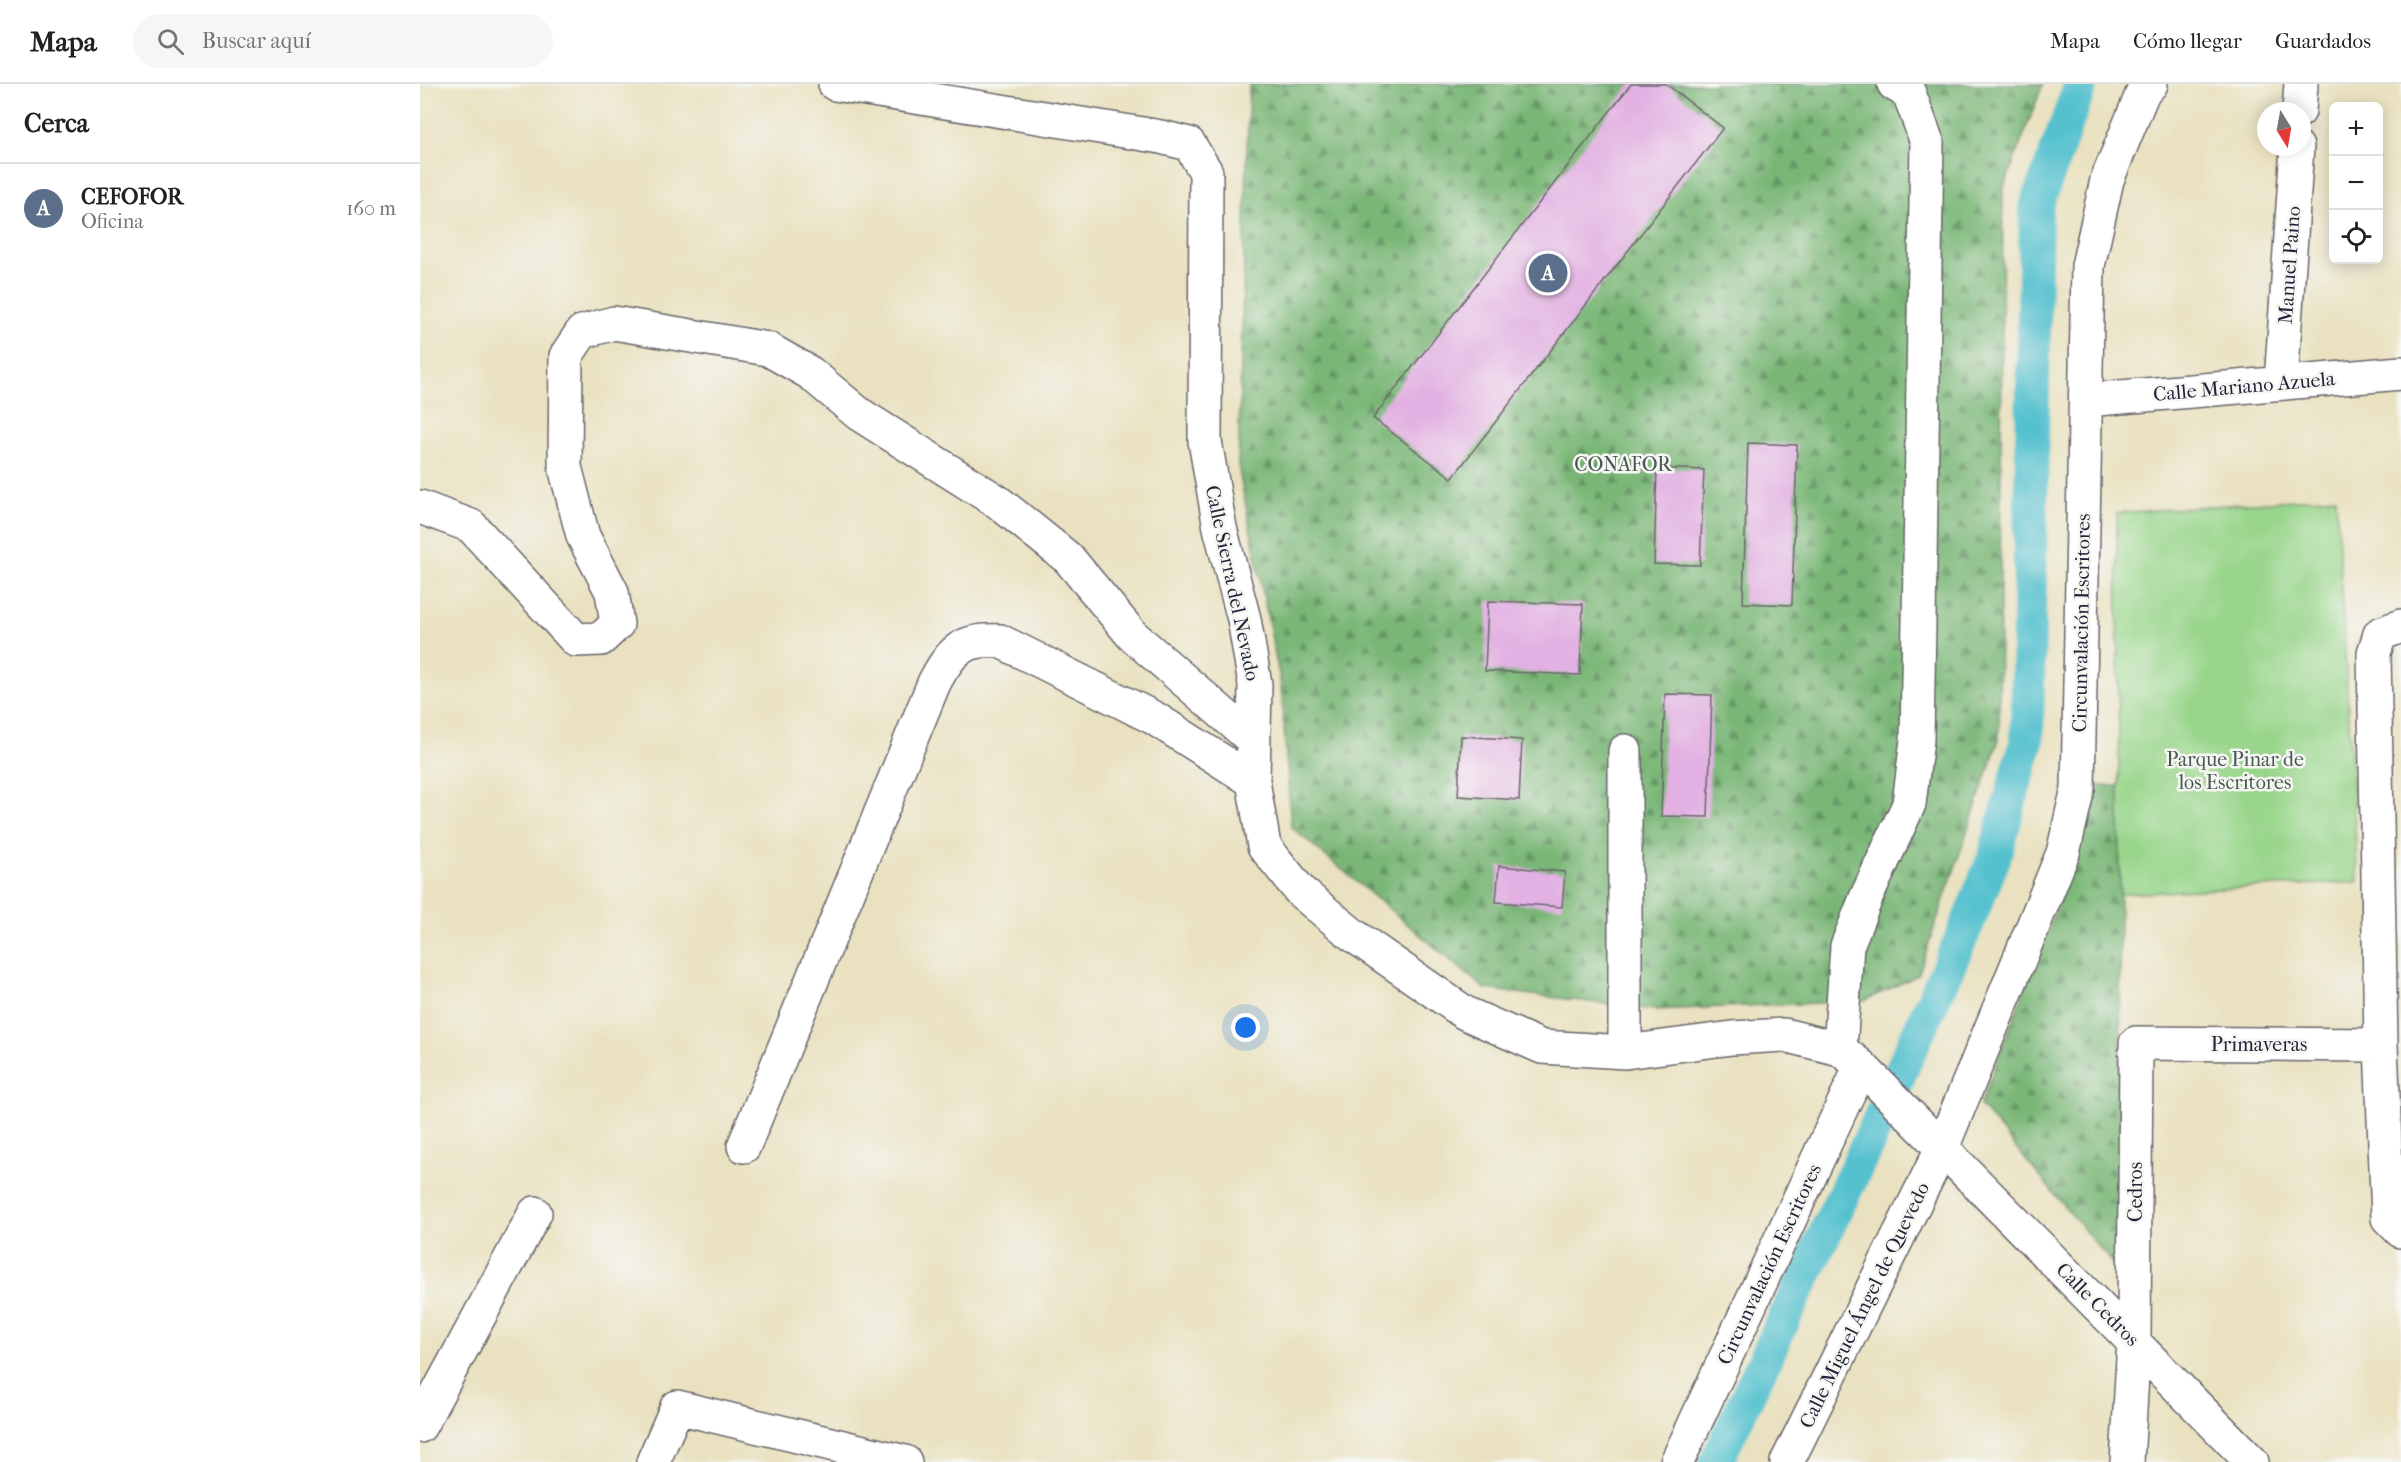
<!DOCTYPE html>
<html lang="es">
<head>
<meta charset="utf-8">
<style>
	body { margin:0; font-family:"IM FELL French Canon",serif; background:#f6f6f6; color:#202124 }
	.controls { position:absolute; right:18px; top:18px; display:grid; overflow:hidden; border-radius:9px; box-shadow:0 3px 15px #0003 }
	.controls button { width:54px; height:54px; display:grid; place-items:center; padding:0; border:0; border-bottom:2px solid #e0e0e0; background:#fff; color:#202124; font:30px sans-serif }
	.compass { position:absolute; left:1837px; top:18px; width:54px; height:54px; border-radius:50%; background:#fff; box-shadow:0 3px 15px #0003; rotate:169deg }
	.you { position:absolute; left:826px; top:944px; width:21px; height:21px; margin:-15px; border:4px solid #fff; border-radius:50%; background:#1a73e8; box-shadow:0 0 0 9px #1a73e833 }
	.badge { display:grid; place-items:center; width:39px; height:39px; border-radius:50%; background:#1a73e8; color:#fff; font-size:20px; font-weight:700 }
	.pin { position:absolute; translate:-50% -50%; border:3px solid #fff; box-shadow:0 2px 6px #0006 }
	.list { margin:0; padding:0; list-style:none }
	h2 { display:flex; justify-content:space-between; align-items:center; height:78px; margin:0; padding:0 24px; font-size:26px }
	h2 small { font-size:20px; font-weight:400; color:#757577 }
	.list li { display:grid; grid-template-columns:39px 1fr auto; gap:18px; align-items:center; box-sizing:border-box; height:90px; padding:0 24px; border-top:2px solid #e0e0e0 }
	.list b { display:block; font-size:22px; white-space:nowrap }
	.list p { margin:0; font-size:20px; white-space:nowrap; color:#757577 }
	.list em { font-size:20px; font-style:normal; color:#757577 }
	.icon { flex:none; width:33px; height:33px; fill:none; stroke:currentColor; stroke-width:2; stroke-linecap:round; stroke-linejoin:round }
	.map { position:relative; flex:none; width:1981px; height:1378px; overflow:hidden }
	header { display:flex; align-items:center; gap:36px; box-sizing:border-box; height:84px; padding:0 30px; background:#fff; border-bottom:2px solid #e0e0e0 }
	header strong { font-size:28px }
	nav { display:flex; gap:33px; margin-inline-start:auto; font-size:21px }
	.search { width:420px; height:54px; background:#f6f6f6; display:flex; align-items:center; gap:15px; box-sizing:border-box; padding:0 21px; border-radius:33px; color:#757577; font-size:22px }
	main { display:flex }
	aside { flex:1; background:#fff }
	.map>svg:first-child { display:block }
	.green { fill:#99d68b; stroke:#5e7c63; stroke-width:1.5 }
	.forest { fill:url(#forest-firs); stroke:#4e6c59; stroke-width:1.5 }
	.lines { fill:none; stroke-linecap:round; stroke-linejoin:round }
	.canal { stroke:#55c1cf; stroke-width:34 }
	.building { fill:#e2b0e2 }
	.minor-casing { stroke:#686569; stroke-width:36 }
	.minor { stroke:#fff; stroke-width:33 }
	.labels { text-anchor:middle; stroke-width:5; stroke-linejoin:round; paint-order:stroke }
	.street-label { font-size:20px; fill:#22223b; stroke:#f6f6f2 }
	.park-label { font-size:20px; fill:#465853; stroke:#f6f6f2 }
</style>
</head>
<body>
<header>
<strong>Mapa</strong>
<div class="search"><svg class="icon" aria-label="search" viewBox="0 0 24 24"><circle cx="10" cy="10" r="6"/><path d="M15 15l6 6"/></svg>Buscar aquí</div>
<nav><a>Mapa</a><a>Cómo llegar</a><a>Guardados</a></nav>
</header>
<main>
<aside>
<h2>Cerca<small></small></h2>
<ul class="list">
<li><span class="badge" style="background:#5c6f8a">A</span><div><b>CEFOFOR</b><p>Oficina</p></div><em>160 m</em></li>
</ul>
</aside>
<div class="map">
<svg width="1981" height="1378" viewBox="0 0 1981 1378">
	<defs>
		<pattern id="forest-firs" width="22" height="20" patternUnits="userSpaceOnUse" patternTransform="scale(1.5)"><rect width="22" height="20" fill="#7ab777"/><path d="M5 1l3.5 6h-7zM16 11l3.5 6h-7z" fill="#649463"/></pattern>
	</defs>
	<rect width="100%" height="100%" fill="#f6f6f2"/>
	<filter id="ink" filterUnits="userSpaceOnUse"><feTurbulence type="fractalNoise" baseFrequency=".0167" numOctaves="2"/><feDisplacementMap in="SourceGraphic" scale="12" xChannelSelector="R" yChannelSelector="G"/><feConvolveMatrix kernelMatrix="1 2 1 2 8 2 1 2 1" color-interpolation-filters="sRGB"/></filter>
	<filter id="wash" filterUnits="userSpaceOnUse"><feTurbulence type="fractalNoise" baseFrequency=".008" numOctaves="4" result="noise"/><feDisplacementMap in="SourceGraphic" scale="24" xChannelSelector="R" yChannelSelector="G"/><feGaussianBlur stdDeviation="1.35" result="paint"/><feColorMatrix in="noise" values="0 0 0 0 0 0 0 0 0 0 0 0 0 0 0 0 0 1.4 0 .05"/><feComposite in="paint" operator="in"/></filter>
	<g filter="url(#wash)">
		<rect width="100%" height="100%" fill="#e9e1bf"/>
		<!-- green -->
		<path class="green" d="M1916,413L1938,798L1700,810L1697,429Z"/>
		<!-- forest -->
		<path class="forest" d="M829,0H1623L1583,106L1579,655L1498,891L1444,917L1234,926L1065,905L871,743L861,601L818,381Z
			M1674,702H1699L1702,1191L1560,1021L1653,781Z"/>
		<g class="lines">
			<!-- canal -->
			<path class="canal" d="M1296,1378L1456,1042L1544,848L1574,774L1607,656L1616,123L1661,0"/>
		</g>
		<g id="blocks">
			<!-- building -->
			<path class="building" d="M1211,0H1246L1303,44L1032,394L953,334Z
				M1328,359L1377,361L1372,521L1323,519Z
				M1237,384L1284,386L1280,481L1234,480Z
				M1068,517L1163,520L1160,591L1065,587Z
				M1245,610L1292,611L1288,733L1241,732Z
				M1041,652L1102,656L1099,716L1038,712Z
				M1079,782L1145,788L1142,823L1076,818Z"/>
		</g>
	</g>
	<g filter="url(#ink)">
		<use href="#blocks" fill-opacity="0" stroke="#686569" stroke-width="1.5"/>
		<g class="lines">
			<!-- minor casing -->
			<g class="minor-casing">
				<path id="minor" d="M415,0L741,53L769,60L786,88L785,357L800,444L824,535L835,600L833,697L844,762L881,808L933,851L1045,929L1122,963L1205,968L1312,954L1364,951L1420,965L1441,982L1832,1378
					M1879,27L1881,0
					M1861,299L1877,63
					M1666,316L1981,289
					M0,423L51,442L156,556L181,555L197,540L192,508L163,452L145,383L146,272L162,248L194,239L348,265L390,289L439,330L578,418L649,475L712,551L832,655
					M1981,542L1960,550L1954,569L1961,961L1968,1134L1981,1147
					M1420,965L1427,862L1446,814L1489,720L1497,656L1507,58L1489,9L1474,0
					M1205,968V667
					M324,1062L514,599C531,567 542,554 580,557L734,634L833,697
					M0,1342L115,1129
					M233,1378L257,1323L485,1378
					M1257,1378L1441,982
					M1367,1378L1522,1064L1643,769L1658,704L1668,182L1687,96L1723,8L1731,0
					M1707,1378L1714,1257L1716,959L1961,961"/>
			</g>
			<!-- minor -->
			<use href="#minor" class="minor"/>
		</g>
	</g>
	<g class="labels">
		<!-- street labels -->
		<g class="street-label">
			<text transform="translate(1869 181) rotate(-86)" y="7">Manuel Paino</text>
			<text transform="translate(1824 302) rotate(-5)" y="7">Calle Mariano Azuela</text>
			<text transform="translate(813 499) rotate(78)" y="7">Calle Sierra del Nevado</text>
			<text transform="translate(1661 539) rotate(-89)" y="7">Circunvalación Escritores</text>
			<text x="1839" y="967">Primaveras</text>
			<text transform="translate(1715 1108) rotate(-90)" y="7">Cedros</text>
			<text transform="translate(1349 1180) rotate(-65)" y="7">Circunvalación Escritores</text>
			<text transform="translate(1678 1220) rotate(45)" y="7">Calle Cedros</text>
			<text transform="translate(1444 1221) rotate(-64)" y="7">Calle Miguel Ángel de Quevedo</text>
		</g>
		<!-- park labels -->
		<g class="park-label">
			<text x="1203" y="387">CONAFOR</text>
			<text x="1815" y="682">Parque Pinar de<tspan x="1815" dy="23">los Escritores</tspan></text>
		</g>
	</g>
</svg>
<div class="controls">
<button>+</button>
<button>−</button>
<button><svg class="icon" aria-label="locate" viewBox="0 0 24 24"><circle cx="12" cy="12" r="6"/><path d="M12 2v4M12 18v4M2 12h4M18 12h4"/></svg></button>
</div>
<svg class="compass" viewBox="-18 -18 36 36"><path d="M0-13l5 13h-10z" fill="#e53935"/><path d="M0 13l5-13h-10z" fill="#757577"/></svg>
<div class="you"></div>
<div class="pin badge" style="left:1128px;top:189px;background:#5c6f8a">A</div>
</div>
</main>
</body>
</html>
